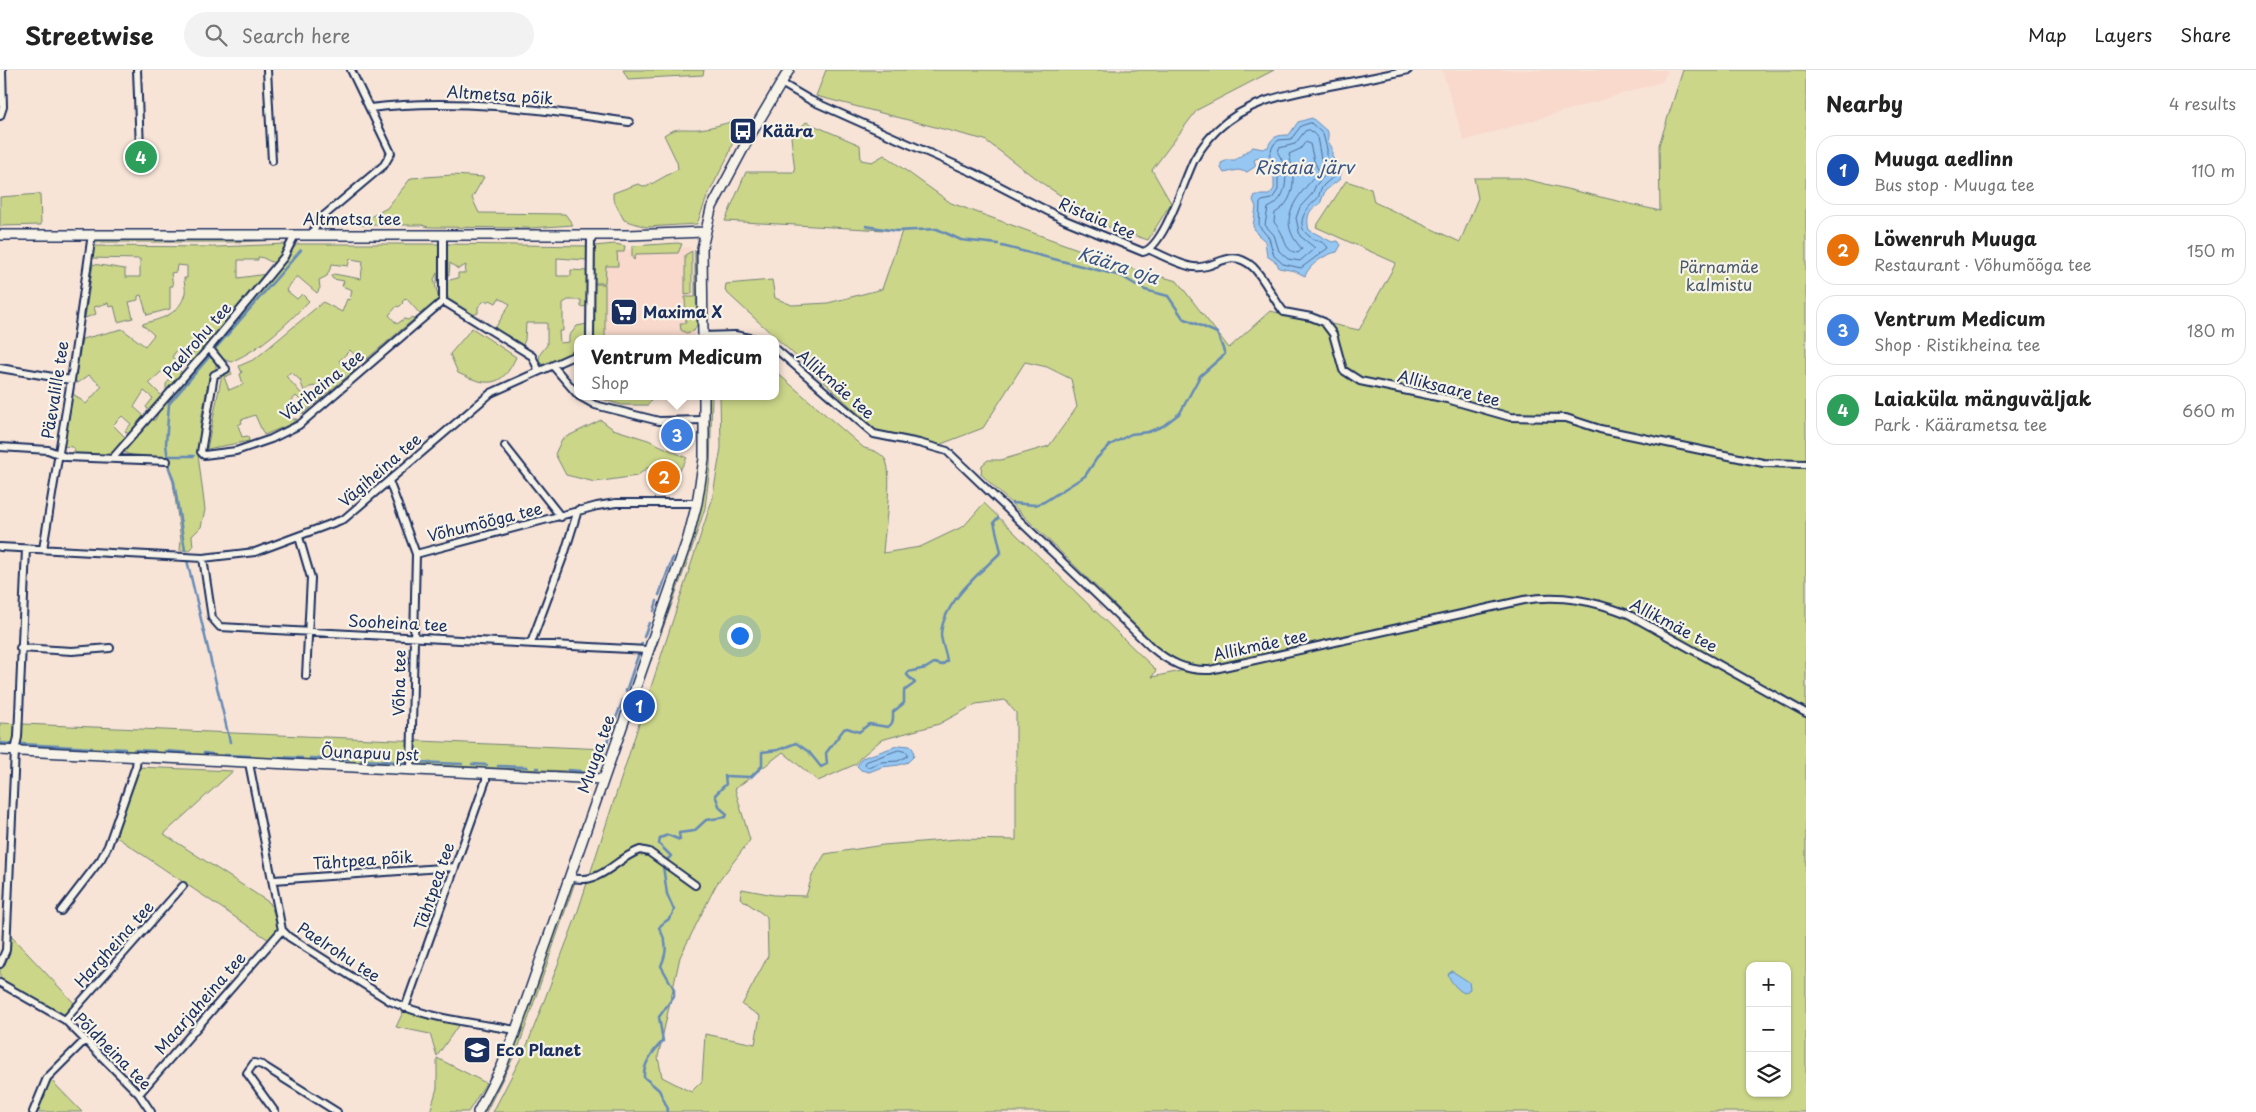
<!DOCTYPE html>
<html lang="en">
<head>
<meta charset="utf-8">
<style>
	body { margin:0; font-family:"Playpen Sans",sans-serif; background:#f2f2f2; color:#222 }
	.controls { position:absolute; right:15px; bottom:15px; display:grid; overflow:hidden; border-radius:10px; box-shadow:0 1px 4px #0004 }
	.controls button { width:45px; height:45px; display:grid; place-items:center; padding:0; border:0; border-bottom:1px solid #e0e0e0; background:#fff; color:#222; font:25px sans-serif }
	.you { position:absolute; left:739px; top:565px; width:18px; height:18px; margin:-12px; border:4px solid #fff; border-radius:50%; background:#1a73e8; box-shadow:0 0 0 8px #1a73e833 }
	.badge { display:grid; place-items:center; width:32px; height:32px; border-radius:50%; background:#0f766e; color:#fff; font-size:16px; font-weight:700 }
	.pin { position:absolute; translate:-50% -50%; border:2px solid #fff; box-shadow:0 1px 5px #0006 }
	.popup { position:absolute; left:574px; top:265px; width:205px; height:65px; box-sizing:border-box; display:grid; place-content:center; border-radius:10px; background:#fff; filter:drop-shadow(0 1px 4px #0005); font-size:16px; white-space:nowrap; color:#767676 }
	.popup b { font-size:19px; color:#222 }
	.popup::after { content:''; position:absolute; left:50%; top:100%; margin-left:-10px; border:10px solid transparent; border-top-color:#fff }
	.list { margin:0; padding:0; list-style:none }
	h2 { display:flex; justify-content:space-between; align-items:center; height:65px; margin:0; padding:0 20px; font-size:21px }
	h2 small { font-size:16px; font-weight:400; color:#767676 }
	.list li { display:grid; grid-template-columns:32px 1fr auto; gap:15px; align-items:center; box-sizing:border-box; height:70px; margin:0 10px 10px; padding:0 10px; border:1px solid #e0e0e0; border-radius:20px }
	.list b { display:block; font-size:19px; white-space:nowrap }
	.list p { margin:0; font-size:16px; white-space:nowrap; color:#767676 }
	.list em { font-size:16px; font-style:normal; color:#767676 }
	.icon { flex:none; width:28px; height:28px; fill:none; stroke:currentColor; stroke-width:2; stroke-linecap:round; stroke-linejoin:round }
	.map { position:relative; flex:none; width:1806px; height:1042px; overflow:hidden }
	header { display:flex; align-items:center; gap:30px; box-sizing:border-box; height:70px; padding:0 25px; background:#fff; border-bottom:1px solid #e0e0e0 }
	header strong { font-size:24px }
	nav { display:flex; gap:28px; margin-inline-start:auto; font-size:18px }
	.search { width:350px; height:45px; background:#f2f2f2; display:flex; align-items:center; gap:12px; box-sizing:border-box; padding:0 18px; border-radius:28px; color:#767676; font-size:19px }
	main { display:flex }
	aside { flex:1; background:#fff }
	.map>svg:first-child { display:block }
	.built { fill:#f8d9cb }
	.green { fill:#cbd689; stroke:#738274; fill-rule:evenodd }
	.water { fill:#96c7f2; stroke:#658ab7 }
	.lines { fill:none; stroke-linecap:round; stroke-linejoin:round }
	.shore { stroke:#4c6c99; stroke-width:1 }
	.stream { stroke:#658ab7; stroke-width:2.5 }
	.street-casing { stroke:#1b2f5e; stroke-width:10 }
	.secondary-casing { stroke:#1b2f5e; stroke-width:12 }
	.street { stroke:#f7f3e8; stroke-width:6 }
	.secondary { stroke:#f7f3e8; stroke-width:9 }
	.labels { text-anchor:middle; stroke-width:4.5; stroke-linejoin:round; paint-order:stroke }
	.street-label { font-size:16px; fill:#1b2f5e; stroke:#f7f3e8 }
	.poi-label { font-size:16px; font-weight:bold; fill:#1b2f5e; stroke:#f7f3e8; text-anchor:start }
	.park-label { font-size:16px; fill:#475969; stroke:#f7f3e8 }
	.water-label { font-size:18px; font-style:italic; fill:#3a5583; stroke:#f7f3e8 }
</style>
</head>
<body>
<header>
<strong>Streetwise</strong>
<div class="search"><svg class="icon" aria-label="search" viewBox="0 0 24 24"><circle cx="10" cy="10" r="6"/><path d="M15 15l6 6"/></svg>Search here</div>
<nav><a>Map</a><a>Layers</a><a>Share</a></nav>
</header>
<main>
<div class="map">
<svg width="1806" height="1042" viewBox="0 0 1806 1042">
	<rect width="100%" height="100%" fill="#f8e4d7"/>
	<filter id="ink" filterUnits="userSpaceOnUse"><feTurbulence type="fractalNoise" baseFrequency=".02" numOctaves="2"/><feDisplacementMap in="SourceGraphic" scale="10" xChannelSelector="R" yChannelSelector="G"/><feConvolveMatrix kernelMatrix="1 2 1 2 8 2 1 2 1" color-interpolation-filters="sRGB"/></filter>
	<g filter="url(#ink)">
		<!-- built -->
		<path class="built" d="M1442,0H1668L1662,12L1464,71Z
			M690,177L694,269H598V196H618L617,180Z"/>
		<!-- green -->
		<path class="green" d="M623,0H704L703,5L628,9Z
			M826,0H1274L1197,40L1152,100L1171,133L1148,170L1106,156L1039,111L985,70L816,26Z
			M1683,0H1806V1042H493L526,978L575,850L712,430L721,378L720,326H776V302L864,378C872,380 880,382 885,389C894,402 884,464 883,483L920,477L964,456L984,433L1156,600L1152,607L1200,597L1183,593L1160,579L981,404L982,395L988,390H1001L1049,376L1077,337L1071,309L1047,297L1025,292L983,358L936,376L887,370L725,221L726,214L772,210L775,228L792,235L828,233L882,219L902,161L725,151L746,102H795L791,67L806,52L860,75L861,90L872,92L884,85L951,133L1130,198L1177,211L1229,278L1270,241L1359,260L1396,193L1316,157L1346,111L1371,119L1374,132L1460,172L1478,128L1474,108H1520L1660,141L1659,75ZM1005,630L1016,643V770L958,769L883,775L825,784L812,806L806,826L774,825L742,819L740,828L767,847L768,886L742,935L760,946L755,974L705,964L702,1011L691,1022L662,1007L658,987L680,887L716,815L750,770L735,719L783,682L818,711L856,694L860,688L881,670L939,654L976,634ZM1750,896H1787V1023H1750Z
			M734,51L738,55L729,84L707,127L697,154L646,157L624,150L613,129V123L638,114L646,117L678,99L677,92L664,65C677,56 684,60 699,59C710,58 723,54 734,51Z
			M453,105L484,107L472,128L479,143L565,144L573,155L531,158L428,157L422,155H360L361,152L387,138L411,108Z
			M40,124L41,155L0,156V127Z
			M96,169H278L287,170L232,172H94Z
			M678,173L682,174L678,183L636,184L634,190L632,187V176Z
			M287,174L288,176L277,193C269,193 265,187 258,187V190H238V208L267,204L192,293L188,289L194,282L187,276L181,283L177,280L172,287L182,296L178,297V300L183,303L166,323V314L172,307L165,301L161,302L149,313L163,327L150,342L146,337L153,328L144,321L134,337L145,347L129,365L125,361L131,354L122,346L113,355L126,368L111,386L71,384L75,380L73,377L62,376L71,322L86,334L102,316L89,305L78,313L75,310L82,269L122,259L145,276L154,265L142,254C160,249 180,245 185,223C186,218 184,214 184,208H187V196L177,195L176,202L171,203L173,216H170V239L147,245L141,225L138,226V230L129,232L133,248L118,252L114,236L109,237L108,233L94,237L96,244L85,248L93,194L125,199V207H140V189L90,188L92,176L217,177Z
			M298,174H441L440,212L437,214V203L434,209L441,239L433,245L424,240L420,244L406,228L402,232L403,233L399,237L397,236L389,245L397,254L404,249L408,250L412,247L414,249L362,293L350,280L339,291L346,299L351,296L355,300L317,332L314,328L319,323L315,316L310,317L304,321L300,310L291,302L286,306L312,336L303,344L299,340L304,334L296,326L286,337L289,341L286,343L291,349H297L291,354L264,365L255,345L241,350L242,353L238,355L242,367L248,366L249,371L207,379L222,304L230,300L232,304L224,307L229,320L243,314L240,304L242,303L239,296L255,289L323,232L342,242L347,229L350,230L352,220L342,216L344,211L333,209L331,206L334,204L361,209L363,191L350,189L348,196L332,194L327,206L319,210L320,218L317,223L297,206L286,220L297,229L302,224L309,231C286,255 262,278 231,292L220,288L213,278L214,274L291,180Z
			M446,174L588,176V189L586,190L557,188V206H571V200L588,201L589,236L581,237V230H568L563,233V261H559L560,273L569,272V266L577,256L587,254L589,269H578V282L543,295L539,290L540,284L547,275V253H526L525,270L522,277L494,260L510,234L499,228L496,233L490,230L488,232L485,230L478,237V243L470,246C453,234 445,233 446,211L458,208V203H465L466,195L458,199L450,193L449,205L446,204Z
			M615,174L625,176L624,182H617L618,196H606L605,213H593L594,176Z
			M695,180L697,255L694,261L686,263L681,260L680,253H686L685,227H695Z
			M692,181V224L685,225V185Z
			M593,214H605V269H593Z
			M472,258L516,287C502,319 486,316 458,303L450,284Z
			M206,286L213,289L216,294V299L209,308L201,350L198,384L205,440L201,457L192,466L193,477L189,481L180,480L181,470L171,398L164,388C152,386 132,388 124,382V379L149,350H155L162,335Z
			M593,326H654L648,335H621Z
			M709,326H712L710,397L705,438L689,487L651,591H649C666,540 689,490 701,437C709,401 709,363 709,326Z
			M601,350L613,359L648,370L687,388L680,400L647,398L637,406L595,412L566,405L555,384L562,369Z
			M0,653L606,679L598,699L591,702L0,677Z
			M138,697L233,701L164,764L270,833L279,857L269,870L115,766Z
			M575,812L519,976L486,1042H483L570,818Z
			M10,865L76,935L64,948L0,912V896Z
			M404,940L428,949L441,948L460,953L437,986L430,964L396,957Z
			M437,988L486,1013L468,1042H430L437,1018Z
			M50,1009L82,1042H35Z"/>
		<!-- water -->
		<path class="water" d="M1312,48L1328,62V71L1332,78V86L1340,99V109L1325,121L1320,134C1308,139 1306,148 1309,160L1332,172L1338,171L1341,175L1337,182C1325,184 1309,195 1305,206L1295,201L1279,198L1277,193L1267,186L1265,171L1257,164L1253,156L1256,137L1253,130L1255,125H1269L1274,119V96L1261,86L1254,90L1256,96L1247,102L1238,100L1224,103L1221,98V93L1228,90H1235L1253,77L1263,79L1268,77C1272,66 1278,65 1289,65L1298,52Z
			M900,675L910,676L913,679L914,686L908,692L899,695L882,697L869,702L861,700L857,696L862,688Z
			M1452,901L1469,912L1470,919L1465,923C1459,922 1449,910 1448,904Z"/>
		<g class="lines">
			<!-- shore -->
			<path class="shore" d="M1311,53L1323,64L1327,79V87L1332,94L1335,105C1331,110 1324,113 1321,119C1319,122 1320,127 1316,130C1306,138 1294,155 1309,166C1315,171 1325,171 1328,178L1301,198L1283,194L1274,186L1269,168L1259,156L1260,133L1262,131L1272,129L1278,120V96L1269,85L1274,74L1279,70L1291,69L1301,56Z
				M1310,60L1317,67L1321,89L1328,102L1316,115L1312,124L1300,137L1296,148L1300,166L1315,178L1300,191L1288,189L1279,181L1274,165L1265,155L1268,138C1289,129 1290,101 1278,83L1279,78L1295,74L1305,61Z
				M1306,72L1310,74L1314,91L1319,101C1299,127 1273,147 1302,179L1298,183C1285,181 1286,172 1281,162C1279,158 1276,155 1274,152L1275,143C1297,130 1295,106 1289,84L1300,79Z
				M899,680L907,682L908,686L898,691L881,692L868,697L865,695L866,692Z"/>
			<!-- stream -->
			<path class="stream" d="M866,156L896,161L937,159L961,170L998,174
				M1002,176L1121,206L1145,220L1168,226L1183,248L1217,263L1225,284L1200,306L1180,343L1163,356L1148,362L1131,364L1110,375L1097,388L1085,406L1044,432L1035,435L1012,433
				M215,279L301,180
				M168,386H194
				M185,480L174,412L169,398L166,374L169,334L209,287
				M187,490L230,672
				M659,525L673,487
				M654,541L657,531
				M644,567L649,553
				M641,577L642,573
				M626,621L639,583
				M616,648L623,630
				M0,673L12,674
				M22,674L92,678
				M102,678L125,679
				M134,680L155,681
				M165,681L191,683
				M204,683L212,684
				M225,685L250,686
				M275,687L302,688
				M310,688L349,689
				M361,690L405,692
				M417,692L462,694
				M472,694L487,695
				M498,696L527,697
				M536,698H539
				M568,700L580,701
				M589,700L597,697L614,655
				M666,791L671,786L659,774L660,768L668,765L680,770L679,763L694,761L706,750L726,747L727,744L720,738L715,725L726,714L725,706L751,707L762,696V682L778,680L796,673L809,682L821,697L827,694L826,683L844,659L847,658L859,662L869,654L888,657C894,653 893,649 893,642L904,633V621L915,613L907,605L908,602L926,598L934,593L942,595L947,591C946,582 941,572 941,564C943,532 981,502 1001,482L994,452L998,448
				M663,796L667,824L674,840C670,853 663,850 659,858C667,872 668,880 661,896L674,919V926L659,947L663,971C654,980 643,994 644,1007L659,1020L668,1039L667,1042"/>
			<!-- street casing -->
			<g class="street-casing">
				<path id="street" d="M137,0L140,79
					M267,0L272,91
					M781,13L810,30L974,103L1065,150L1143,182C1164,177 1184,110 1194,90C1200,79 1208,69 1217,60C1248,30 1288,24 1329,16C1355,11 1381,6 1408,0
					M370,38C456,27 543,40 629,52
					M0,46L3,37L2,0
					M443,164V231L532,286L539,301
					M311,165L320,149L384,95L391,83L351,0
					M1150,180C1162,185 1182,196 1194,197C1216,200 1229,176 1253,197C1265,209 1273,229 1284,242L1311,247L1324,252L1333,264L1343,300L1360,311L1447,329L1510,347L1566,348L1600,359L1763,393L1806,394
					M703,266L735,265L755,269
					M590,269L591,165
					M209,278L226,299L214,305L201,382L204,385L236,381L271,369L299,355L443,231
					M776,279L874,364L919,373L947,381L1151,577C1170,593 1186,601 1210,600L1524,530C1561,524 1594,531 1628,544L1806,643
					M553,296L578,325
					M0,298L71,310
					M579,326L595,335L659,351L704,350
					M505,376L561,447
					M0,377L48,380L66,387L167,391
					M112,389L209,278L284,187L295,165
					M389,411L416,484L411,700
					M299,467L311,508L306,606
					M0,477L203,488L255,482L344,449L491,323L578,284
					M43,479L71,310L92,164
					M416,484L597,436L616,433H697
					M203,488L212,548L220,557L647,580
					M531,573L565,482L578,440
					M20,578L72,581L110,578
					M249,693L282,860L289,867L390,931C429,949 474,953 516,960
					M569,807C601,817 614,789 640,780L649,782L695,815
					M274,810L455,797
					M61,841L101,789L108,776L136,696L137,687
					M0,894L6,880L15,681L18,667L26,479
					M0,913L65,950L139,1024L151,1042
					M405,938L486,710V703
					M65,950L183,816
					M139,1024L282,860
					M33,1042L47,1008L85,970
					M275,1042L247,1003L254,993L262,995L337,1042"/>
			</g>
			<!-- secondary casing -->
			<g class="secondary-casing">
				<path id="secondary" d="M0,165H629L704,162
					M703,269L702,178L711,139L751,64L789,0
					M0,680L602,709
					M478,1042L502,996L516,960L688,468L697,433L704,389V326"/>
			</g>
			<!-- street -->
			<use href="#street" class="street"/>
			<!-- secondary -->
			<use href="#secondary" class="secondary"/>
		</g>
	</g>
	<!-- icons -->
	<defs>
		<g id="bus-square" transform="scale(1.4375)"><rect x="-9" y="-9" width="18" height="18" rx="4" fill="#1b2f5e" stroke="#f7f3e8"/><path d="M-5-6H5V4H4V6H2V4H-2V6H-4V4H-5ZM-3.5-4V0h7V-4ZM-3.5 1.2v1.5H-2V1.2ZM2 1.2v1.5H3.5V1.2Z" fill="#fff"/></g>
		<g id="supermarket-square" transform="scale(1.4375)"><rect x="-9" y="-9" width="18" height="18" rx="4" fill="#1b2f5e" stroke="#f7f3e8"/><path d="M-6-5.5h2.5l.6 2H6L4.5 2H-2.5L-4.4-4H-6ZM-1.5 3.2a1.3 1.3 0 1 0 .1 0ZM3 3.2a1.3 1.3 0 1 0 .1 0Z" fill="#fff"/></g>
		<g id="school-square" transform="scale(1.4375)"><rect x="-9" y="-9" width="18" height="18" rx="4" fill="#1b2f5e" stroke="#f7f3e8"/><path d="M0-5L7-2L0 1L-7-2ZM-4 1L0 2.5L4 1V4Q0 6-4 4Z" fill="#fff"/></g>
	</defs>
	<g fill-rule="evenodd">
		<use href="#bus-square" x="743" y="61"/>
		<use href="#supermarket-square" x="624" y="242"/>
		<use href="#school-square" x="477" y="980"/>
	</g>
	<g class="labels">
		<!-- street labels -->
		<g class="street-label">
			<text transform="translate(500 25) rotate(4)" y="6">Altmetsa põik</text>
			<text transform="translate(1097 148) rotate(23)" y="6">Ristaia tee</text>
			<text x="352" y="155">Altmetsa tee</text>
			<text transform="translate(197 270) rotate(-49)" y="6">Paelrohu tee</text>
			<text transform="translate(836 314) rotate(41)" y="6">Allikmäe tee</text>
			<text transform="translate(322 315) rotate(-39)" y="6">Väriheina tee</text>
			<text transform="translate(1449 318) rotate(14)" y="6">Alliksaare tee</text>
			<text transform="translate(55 320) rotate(-81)" y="6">Päevalille tee</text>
			<text transform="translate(380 400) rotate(-41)" y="6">Vägiheina tee</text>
			<text transform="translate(485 452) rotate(-14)" y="6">Võhumõõga tee</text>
			<text transform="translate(398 553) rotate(3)" y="6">Sooheina tee</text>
			<text transform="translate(1674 555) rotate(28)" y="6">Allikmäe tee</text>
			<text transform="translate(1260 575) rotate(-12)" y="6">Allikmäe tee</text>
			<text transform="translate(399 613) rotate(-89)" y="6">Võha tee</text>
			<text transform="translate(370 683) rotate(2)" y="6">Õunapuu pst</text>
			<text transform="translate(596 684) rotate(-71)" y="6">Muuga tee</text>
			<text transform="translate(363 790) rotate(-4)" y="6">Tähtpea põik</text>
			<text transform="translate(434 816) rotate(-71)" y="6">Tähtpea tee</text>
			<text transform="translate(114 874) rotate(-48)" y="6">Hargheina tee</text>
			<text transform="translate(339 882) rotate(33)" y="6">Paelrohu tee</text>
			<text transform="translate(200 933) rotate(-49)" y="6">Maarjaheina tee</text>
			<text transform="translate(113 981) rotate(45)" y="6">Põldheina tee</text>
		</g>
		<!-- poi labels -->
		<g class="poi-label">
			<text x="762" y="67">Käära</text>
			<text x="643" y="248">Maxima X</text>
			<text x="496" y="986">Eco Planet</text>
		</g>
		<!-- park labels -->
		<g class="park-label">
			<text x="1719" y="203">Pärnamäe<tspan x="1719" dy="18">kalmistu</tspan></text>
		</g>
		<!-- water labels -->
		<g class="water-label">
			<text x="1304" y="104">Ristaia järv</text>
			<text transform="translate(1118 196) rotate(18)" y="6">Käära oja</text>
		</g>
	</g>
</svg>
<div class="controls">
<button>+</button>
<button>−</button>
<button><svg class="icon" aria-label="layers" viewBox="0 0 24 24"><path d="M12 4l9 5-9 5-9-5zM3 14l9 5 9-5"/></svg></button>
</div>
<div class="you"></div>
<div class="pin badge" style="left:639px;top:636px;background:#1a4fb4">1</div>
<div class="pin badge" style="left:664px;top:407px;background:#e8710a">2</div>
<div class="pin badge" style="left:677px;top:365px;background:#3f7fe0">3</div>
<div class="popup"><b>Ventrum Medicum</b>Shop</div>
<div class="pin badge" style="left:141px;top:87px;background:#2e9e5b">4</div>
</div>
<aside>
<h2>Nearby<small>4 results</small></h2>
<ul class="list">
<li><span class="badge" style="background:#1a4fb4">1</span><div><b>Muuga aedlinn</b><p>Bus stop · Muuga tee</p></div><em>110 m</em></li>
<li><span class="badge" style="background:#e8710a">2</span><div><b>Löwenruh Muuga</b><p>Restaurant · Võhumõõga tee</p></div><em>150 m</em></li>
<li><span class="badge" style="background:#3f7fe0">3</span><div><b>Ventrum Medicum</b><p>Shop · Ristikheina tee</p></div><em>180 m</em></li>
<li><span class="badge" style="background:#2e9e5b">4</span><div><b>Laiaküla mänguväljak</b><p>Park · Käärametsa tee</p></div><em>660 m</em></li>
</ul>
</aside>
</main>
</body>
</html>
